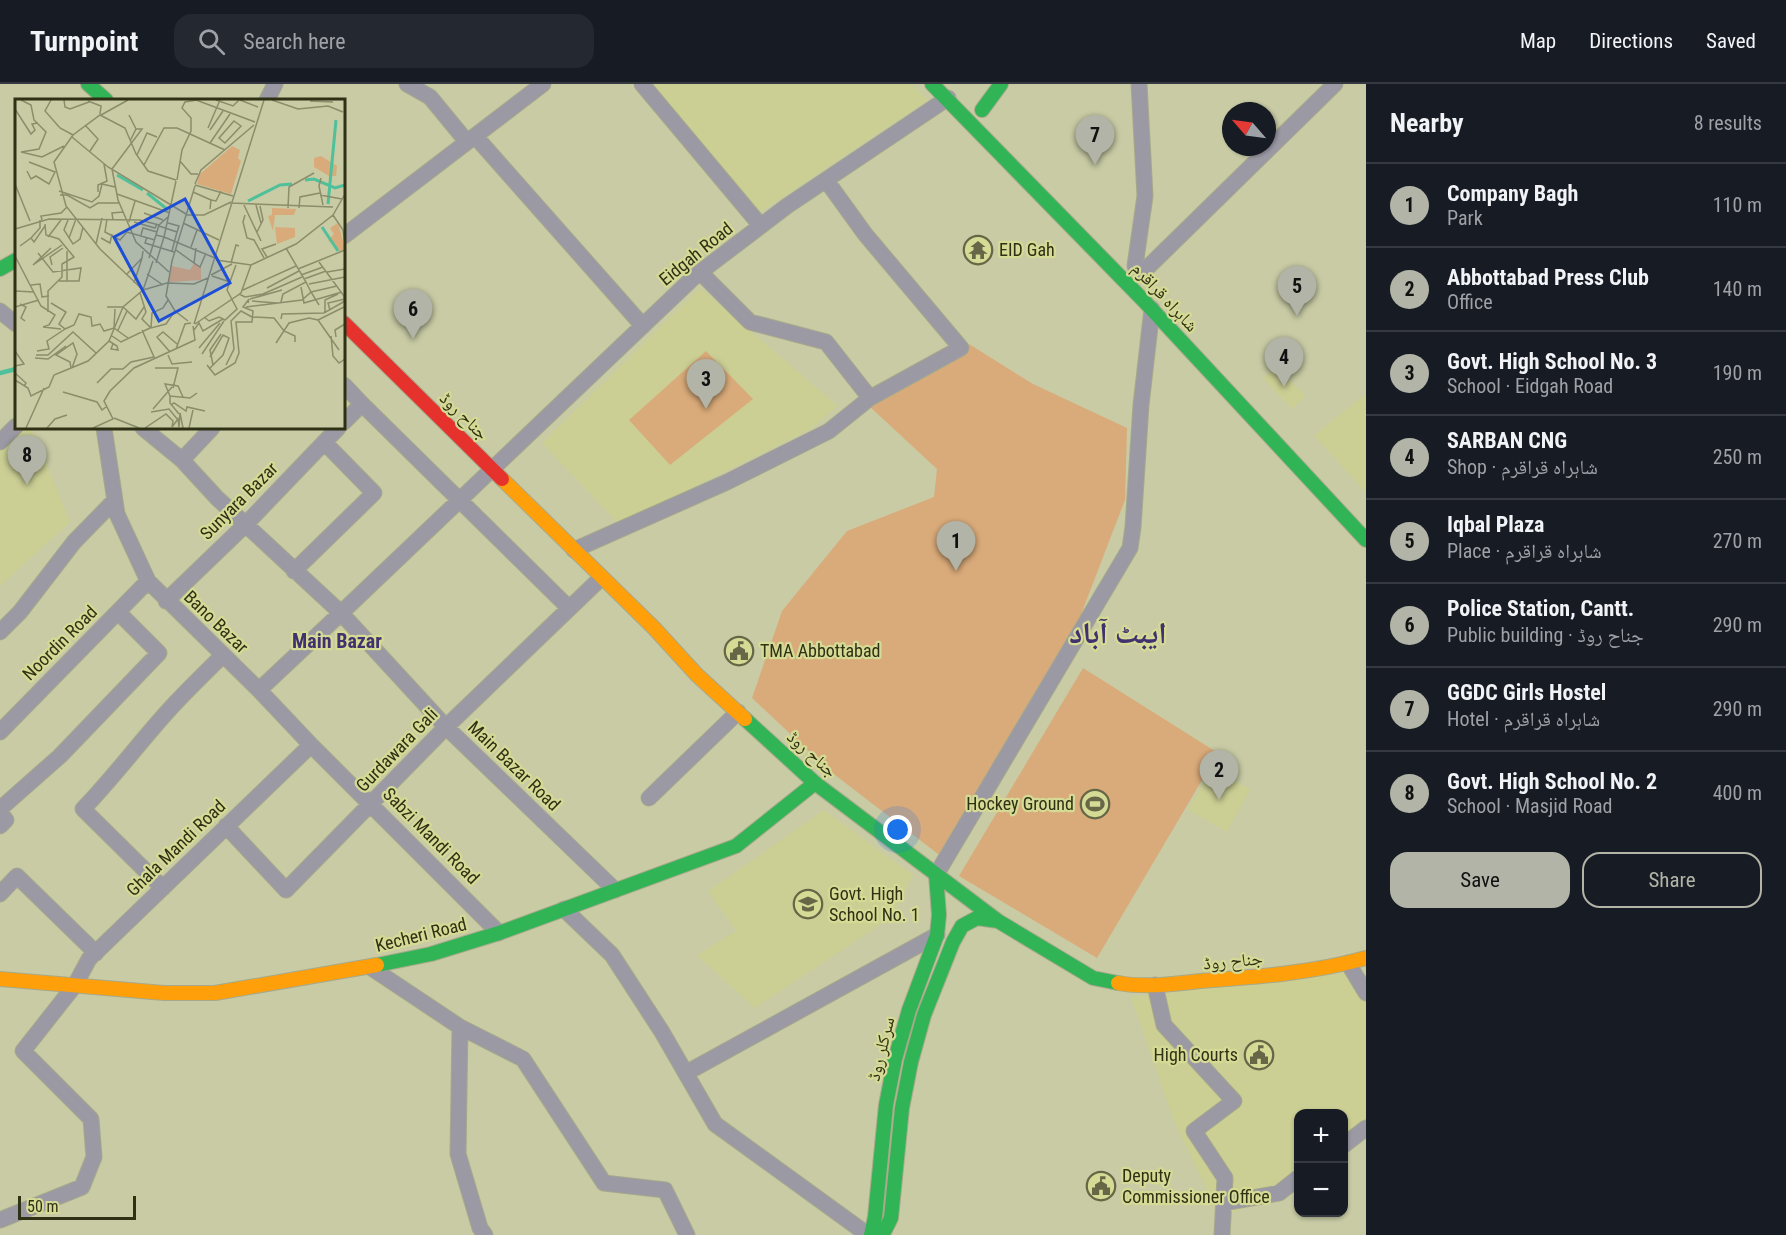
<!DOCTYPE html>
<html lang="en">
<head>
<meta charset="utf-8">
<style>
	body { margin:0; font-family:"Roboto Condensed","Noto Naskh Arabic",sans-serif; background:#242831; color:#f1f3f6 }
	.controls { position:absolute; right:18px; bottom:18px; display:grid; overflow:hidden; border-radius:12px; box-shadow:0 2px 4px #0004 }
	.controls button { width:54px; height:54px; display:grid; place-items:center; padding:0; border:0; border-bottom:2px solid #363941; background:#171b24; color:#f1f3f6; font:30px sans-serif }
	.compass { position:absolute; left:1222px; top:18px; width:54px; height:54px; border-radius:50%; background:#171b24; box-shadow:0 2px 4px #0004; rotate:298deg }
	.scale { position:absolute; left:18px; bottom:15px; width:118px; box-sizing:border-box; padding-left:6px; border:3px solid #2f3115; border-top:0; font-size:16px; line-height:21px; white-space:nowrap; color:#2f3115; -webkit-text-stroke:4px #d5da95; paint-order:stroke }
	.you { position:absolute; left:898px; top:746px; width:21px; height:21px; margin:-15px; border:4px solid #fff; border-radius:50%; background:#1a73e8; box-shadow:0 0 0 9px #1a73e833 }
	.badge { display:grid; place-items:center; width:39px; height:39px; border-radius:50%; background:#b2b4a7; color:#111; font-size:20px; font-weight:700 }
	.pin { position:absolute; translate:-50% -50px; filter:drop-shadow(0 2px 3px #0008) }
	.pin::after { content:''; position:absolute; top:32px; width:21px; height:18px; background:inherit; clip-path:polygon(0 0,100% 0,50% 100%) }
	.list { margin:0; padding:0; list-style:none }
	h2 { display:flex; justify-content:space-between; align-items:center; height:78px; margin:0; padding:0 24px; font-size:26px }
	h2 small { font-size:20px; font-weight:400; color:#9ea1a6 }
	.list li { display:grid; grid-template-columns:39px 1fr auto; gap:18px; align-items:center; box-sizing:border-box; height:84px; padding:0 24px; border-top:2px solid #363941 }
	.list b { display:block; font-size:22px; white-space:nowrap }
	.list p { margin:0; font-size:20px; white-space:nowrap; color:#9ea1a6 }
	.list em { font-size:20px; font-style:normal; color:#9ea1a6 }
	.actions { display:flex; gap:12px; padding:18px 24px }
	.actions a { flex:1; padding:14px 0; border:2px solid #b2b4a7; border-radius:18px; text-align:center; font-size:21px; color:#b2b4a7 }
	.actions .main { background:#b2b4a7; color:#111 }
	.icon { flex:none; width:33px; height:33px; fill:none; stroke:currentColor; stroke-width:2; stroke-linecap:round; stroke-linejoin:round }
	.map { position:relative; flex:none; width:1366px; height:1151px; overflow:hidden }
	header { display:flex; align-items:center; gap:36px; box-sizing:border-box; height:84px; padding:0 30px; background:#171b24; border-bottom:2px solid #363941 }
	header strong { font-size:28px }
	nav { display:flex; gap:33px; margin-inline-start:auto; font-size:21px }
	.search { width:420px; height:54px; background:#242831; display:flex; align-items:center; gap:15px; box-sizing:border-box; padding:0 21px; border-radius:18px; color:#9ea1a6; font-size:22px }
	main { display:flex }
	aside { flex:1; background:#171b24 }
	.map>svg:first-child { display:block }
	.built { fill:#cbcf94 }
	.green { fill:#daab7a }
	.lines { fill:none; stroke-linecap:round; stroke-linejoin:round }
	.stream { stroke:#50c09b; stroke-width:4.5 }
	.street-casing { stroke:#a7a98b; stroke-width:17 }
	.fast-casing { stroke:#a7a98b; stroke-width:16 }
	.slow-casing { stroke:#a7a98b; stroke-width:16 }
	.jam-casing { stroke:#a7a98b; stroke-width:16 }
	.street { stroke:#9b99a4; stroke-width:15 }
	.fast { stroke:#30b455; stroke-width:14 }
	.slow { stroke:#ff9f0a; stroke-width:14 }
	.jam { stroke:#e5322d; stroke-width:14 }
	.labels { text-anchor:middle; stroke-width:4.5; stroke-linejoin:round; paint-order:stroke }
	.poi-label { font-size:18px; fill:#2f3115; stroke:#d5da95; text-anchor:start }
	.street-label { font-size:18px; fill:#2f3115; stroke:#d5da95 }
	.neighbourhood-label { font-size:20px; font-weight:bold; fill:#40326e; stroke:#d5da95 }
	.town-label { font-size:30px; font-weight:bold; fill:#40326e; stroke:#d5da95 }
	.inset-river { fill:none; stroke:#50c09b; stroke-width:3 }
	.inset-road { fill:none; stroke:#8b8d6b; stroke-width:1.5 }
	.view { fill:#1d4ed8; fill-opacity:0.15; stroke:#1d4ed8; stroke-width:3 }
	.inset-edge { fill:none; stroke:#2f3115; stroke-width:3 }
</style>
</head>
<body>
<header>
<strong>Turnpoint</strong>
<div class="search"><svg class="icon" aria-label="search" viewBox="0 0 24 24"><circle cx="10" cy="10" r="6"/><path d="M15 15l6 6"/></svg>Search here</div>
<nav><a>Map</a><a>Directions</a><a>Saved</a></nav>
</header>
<main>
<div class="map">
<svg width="1366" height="1151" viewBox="0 0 1366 1151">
	<rect width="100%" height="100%" fill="#c8cba4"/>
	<!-- built -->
	<path class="built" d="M636,0H912L928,16L754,132Z
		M700,204L838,322L809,346L619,440L542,359Z
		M1277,282L1305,312L1292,325L1263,294Z
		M1366,310V409L1314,351Z
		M18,344H27L34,349L70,438L0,502V363Z
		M1212,684L1250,705L1227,748L1188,726Z
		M824,726L913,791L892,833L755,924L697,871L736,847L708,807Z
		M1351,888L1366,910V1044L1344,1063V1030H1298V1100L1293,1105L1220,1134L1174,1037L1131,913Z"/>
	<!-- green -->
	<path class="green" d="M969,260L1033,300L1127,344L1125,416L1070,559L942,773L831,688L752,614L782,527L847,447L934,413L937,385L868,321Z
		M706,267L753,315L670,381L629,336Z
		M1083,584L1218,669L1097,874L959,792Z"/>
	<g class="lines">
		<!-- stream -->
		<path class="stream" d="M0,289L16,285"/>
		<!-- street casing -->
		<g class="street-casing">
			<path id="street" d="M407,0L430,13L467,58
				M642,0L761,142
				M267,16L275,0
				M475,52L643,242
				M344,152L543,0
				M1135,182L1145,112L1139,0
				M700,188L750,238L826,258L870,314L961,264L865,150L826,96
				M1142,189L1335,0
				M0,227L16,240
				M344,301L362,320L344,338
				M362,320L569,524
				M104,344L117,430L148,497L259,606L311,661L499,849
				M143,344L182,376L217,414L341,529L695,192L787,122L948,14
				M0,358L16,342
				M182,376L212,344
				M574,466L727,398L829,347L870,314
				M294,487L374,409L324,358
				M166,517L245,441L338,344
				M0,548L20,528L74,458L115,416
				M259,606L341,529L446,643L615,806
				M0,648L148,497
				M649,714L738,628
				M0,725L60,672L159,569L118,528
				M0,729L6,736L0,742
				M226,742L286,806L446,643L601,494
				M936,791L1130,464L1133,443L1141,321L1152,225
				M163,804L83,725C113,694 139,659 168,627C185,608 204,590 223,571
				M0,810L17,792L96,869
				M564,825L612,871L662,948L715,1040L868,1151
				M1348,879L1366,909
				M370,883L460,943L458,1070L480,1144L485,1151
				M1155,901L1164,941L1234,1017L1194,1047L1225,1094L1222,1151
				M460,943L523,975L604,1099L665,1106L687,1151
				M686,989L937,851
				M1344,1061L1366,1044
				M1224,1119L1279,1109L1298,1094
				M0,1136L82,1103L94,1073L91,1035L23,967L75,901L89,875L311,661"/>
		</g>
		<!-- fast casing -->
		<g class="fast-casing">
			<path id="fast" d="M88,0L106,16
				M932,0L1145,218L1366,456
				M982,26L1001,0
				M0,185L16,176
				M745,635L815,699L998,837L1093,894L1118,899
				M377,881L431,870L499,849L736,762L815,699
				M871,1151L875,1133L886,1021L895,975L909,926L937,851L939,831L936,791
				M875,1151L885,1146L891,1134L902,1024L911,978L924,931L953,858L962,842L977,834L998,837"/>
		</g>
		<!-- slow casing -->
		<g class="slow-casing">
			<path id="slow" d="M502,395L654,544L697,591L745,635
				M0,895L164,909H215L377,881
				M1118,899C1145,904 1174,900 1201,897C1256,893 1313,889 1366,874"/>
		</g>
		<!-- jam casing -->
		<g class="jam-casing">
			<path id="jam" d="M344,239L502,395"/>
		</g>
		<!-- street -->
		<use href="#street" class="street"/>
		<!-- fast -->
		<use href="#fast" class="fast"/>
		<!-- slow -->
		<use href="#slow" class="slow"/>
		<!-- jam -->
		<use href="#jam" class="jam"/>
	</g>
	<!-- icons -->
	<defs>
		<g id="temple-ring" transform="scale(1.5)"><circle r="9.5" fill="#d5da95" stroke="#656747" stroke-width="1.5"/><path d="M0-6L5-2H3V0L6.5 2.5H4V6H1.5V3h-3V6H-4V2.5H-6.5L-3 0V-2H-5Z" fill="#656747"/></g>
		<g id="civic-ring" transform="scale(1.5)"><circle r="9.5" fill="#d5da95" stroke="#656747" stroke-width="1.5"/><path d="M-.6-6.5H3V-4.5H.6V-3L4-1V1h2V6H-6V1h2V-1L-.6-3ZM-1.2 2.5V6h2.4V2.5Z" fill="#656747"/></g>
		<g id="stadium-ring" transform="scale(1.5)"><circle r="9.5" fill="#d5da95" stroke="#656747" stroke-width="1.5"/><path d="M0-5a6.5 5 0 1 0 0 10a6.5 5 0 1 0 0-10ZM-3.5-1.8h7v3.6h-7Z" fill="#656747"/></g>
		<g id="school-ring" transform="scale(1.5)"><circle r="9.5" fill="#d5da95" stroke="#656747" stroke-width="1.5"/><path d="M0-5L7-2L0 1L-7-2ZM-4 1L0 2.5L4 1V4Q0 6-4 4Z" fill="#656747"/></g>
	</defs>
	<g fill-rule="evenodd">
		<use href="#temple-ring" x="978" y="166"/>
		<use href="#civic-ring" x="739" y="567"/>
		<use href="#stadium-ring" x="1095" y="720"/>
		<use href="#school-ring" x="808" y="820"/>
		<use href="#civic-ring" x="1259" y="971"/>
		<use href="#civic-ring" x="1101" y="1102"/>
	</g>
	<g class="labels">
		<!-- poi labels -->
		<g class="poi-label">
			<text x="999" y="172">EID Gah</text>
			<text x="760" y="573">TMA Abbottabad</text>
			<text x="1074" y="726" text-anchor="end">Hockey Ground</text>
			<text x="829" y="816">Govt. High<tspan x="829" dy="21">School No. 1</tspan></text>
			<text x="1238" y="977" text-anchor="end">High Courts</text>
			<text x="1122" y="1098">Deputy<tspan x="1122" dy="21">Commissioner Office</tspan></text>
		</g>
		<!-- street labels -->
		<g class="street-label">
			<text transform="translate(696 170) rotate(-39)" y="6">Eidgah Road</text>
			<text transform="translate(1165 213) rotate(47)" y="6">شاہراہ قراقرم</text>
			<text transform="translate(464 332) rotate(44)" y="6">جناح روڈ</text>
			<text transform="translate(239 417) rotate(-45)" y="6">Sunyara Bazar</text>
			<text transform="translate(216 538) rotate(44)" y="6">Bano Bazar</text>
			<text transform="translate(60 559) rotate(-45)" y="6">Noordin Road</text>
			<text transform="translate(397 666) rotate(-46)" y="6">Gurdawara Gali</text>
			<text transform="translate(812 670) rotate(42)" y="6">جناح روڈ</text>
			<text transform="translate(514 682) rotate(44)" y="6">Main Bazar Road</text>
			<text transform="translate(431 752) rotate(45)" y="6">Sabzi Mandi Road</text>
			<text transform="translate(176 764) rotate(-44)" y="6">Ghala Mandi Road</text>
			<text transform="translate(421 851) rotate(-14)" y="6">Kecheri Road</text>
			<text transform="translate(1233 877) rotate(-5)" y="6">جناح روڈ</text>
			<text transform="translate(881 965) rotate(-76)" y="6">سرکلر روڈ</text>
		</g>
		<!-- neighbourhood labels -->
		<g class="neighbourhood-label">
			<text x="337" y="564">Main Bazar</text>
		</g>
		<!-- town labels -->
		<g class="town-label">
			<text x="1118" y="559">ایبٹ آباد</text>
		</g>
	</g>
	<!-- overview -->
	<g transform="translate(15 15)">
		<rect width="330" height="330" fill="#c8cba4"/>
		<path d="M217,47L225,51L223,59L226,62L216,95L182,85L184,76ZM306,57L322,67L321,77H314L299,68V59ZM257,109L281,110L279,116H260L258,132L253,117L257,116ZM323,124L330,150L325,153L313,141L319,135L315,129ZM260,128L280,129V138L262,145ZM179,164L186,168V181L153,183L157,167L175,171Z" fill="#daab7a"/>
		<path class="inset-river" d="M102,76L128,91M290,81L299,80L320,89L330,86M132,94L153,111M233,102L265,86L277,85M313,105L321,21M307,128L323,152"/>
		<path class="inset-road" d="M6,1L16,6L19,21L31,33L24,50L6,53L27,58L49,47M36,1L30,12L45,29L58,36M49,1L50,8L55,10L74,3M181,1L240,23M201,1L218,7L224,1M225,1L243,8M257,1L283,10L313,7L328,13M73,2L86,7L85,15M295,2L318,3M0,10L16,35L20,31L17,25L23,24M86,16L113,1M114,16L121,30L115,42M219,22L226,27L210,44L204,39ZM70,26L83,40L75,52M193,29L205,1M195,31L208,12M57,38L93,68L171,115M195,44L215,15M122,56L132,34L142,38M165,62L176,75H183M129,66L149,29H162L210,51M97,70L103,101L121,143L154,173M97,70L127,30H121M12,72L16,80L21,77L34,85L40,73L14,63M306,79L304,87L308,106M162,81L167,51L176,32V19L167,9L170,3L182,1M161,82L149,138L200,159M0,85L15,122M180,85L186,71L239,26M180,86L218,97M44,92L77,103L84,97L87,85L100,88M83,93V86L92,82L89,65M178,93L196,101M102,95L155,114M45,96H52L75,109L83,104H104M305,96L327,100M215,104L318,108M229,106L246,142M241,106L246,124M273,109L274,88L299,74M284,109L285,98L305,94M195,110L196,101L201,102L206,92M129,114L148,121M171,116H189L216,103M230,116L228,123L232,139L239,141L249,159M318,116L328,131L330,146M92,120L90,133L105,141L112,133L140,141M27,121L26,117L46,114L52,108M53,121L49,131L58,145L65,140L68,128M98,121L97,114L108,113M114,123L120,102M119,123L140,129L142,125M168,124L204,141M30,125L31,136L44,140L59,158L47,165V178L33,192V213M144,127L162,133L164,127L153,124M0,130L34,120L125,121L144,126M242,133L248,121L245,107M126,136L128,129L142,133M33,138L46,121M132,138L130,144L159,153M16,139L25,129V121M54,139L61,120M86,139L95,144L97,135M81,145L87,119M5,147L16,139L19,143L30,127M176,148L182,131M181,149L179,164L185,168L191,154M161,151L179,164M52,152V182M157,152L162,133M23,154L38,173L66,169L64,182H44M0,157L26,207L40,216L34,226L28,228M252,158L247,150L261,145M134,159L144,126L154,117M201,161L236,166L281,145L318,116L330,95M304,163L329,197L330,211M141,164L149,138L141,136M216,164L221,146L224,147M18,166L47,146M18,166L36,149M37,166L35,158L48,149M283,170L330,151M312,173L330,170M112,175L127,159L128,152M132,175L148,186M196,176L217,165M286,176L308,168M197,177L215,183M289,180L311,172M119,184L127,159M152,184L179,185L193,179M294,185L330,178M16,186L25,185L27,198L34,197M286,188L289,204L327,193M252,189L284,172M128,191L85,150L51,107L39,63L58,36L85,16L110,29L121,55L133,72L161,81M128,191L152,184M228,191L281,167M0,192L19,193M125,194L131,213L127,220L136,229L151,225L160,212M224,195L230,198L248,195L287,178M235,200L267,191M237,202L262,204M266,203L268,195L291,183L271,149M5,205L11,208L6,219L10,222M304,206L296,193L322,187M0,208L24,201M92,208H108L121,220L129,208M231,208L287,201L296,193L291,183M315,211L313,204L330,200M310,214V201L323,195M189,218L194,222L204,218L210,221L222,210L212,191L221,166M237,218L259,219L269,232L280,237V243M266,220L267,215L309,214L330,202M303,221L329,208M173,222L160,212L151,197L157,162L180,87M179,225L249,1M180,225L226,194L236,166M28,228L46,230M99,229L100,210M136,229L137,214L148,209L153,201M50,230L59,226L64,215L76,218L77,227L85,225L89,232L99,229L113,239M103,231L112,212M179,231L184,224L188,232L208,220M97,237L106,243L135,229M316,237L318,257L324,264L330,260M321,238L320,231L330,225M94,242L102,247L103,251L96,250L98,245M261,244L274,224L294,219L303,221L324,251M184,249L205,224M161,250L170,225L176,224M0,252L9,265L0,267M22,252L34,250L32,242L50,230L44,225L51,213L36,204M155,253L142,238L148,233L162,245M187,255L209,222M21,256H33L58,233L81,254M153,256L157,265L177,263M195,258L208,236L214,239L208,256L198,266M20,259L33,260L51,247M192,266L200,276L220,264L224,254L221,223H237L238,212L228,208L234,200L233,204M211,266L219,250L216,222L226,212L237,218M56,269L55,263L41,256L58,244L62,255L57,269M140,269H163L158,289M194,270L198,266L195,251L206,235M0,274L11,284L9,287M0,281L13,289L16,297L34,288L39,276L73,262L94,242L108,208L128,191L138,162M82,284L96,270H108L116,263L139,258L127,231M48,293L82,303L87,311L91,308M155,297L150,285L163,287L168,298M156,306L159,304L171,312L172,308L190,312M138,310L157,288M136,313L154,310L163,321M164,315L155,304V297L175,299L182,294M99,319L124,329M11,329L29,289M32,329L40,320L52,316M78,329L98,320L89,302L95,292L119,269L180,241L178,227M130,329L151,315L158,322L157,328L163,320L164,328L165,314L168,329M174,329L178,311"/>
		<path class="view" d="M170,100L215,184L144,222L99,138Z"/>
		<rect width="330" height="330" class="inset-edge"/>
	</g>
</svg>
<div class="controls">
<button>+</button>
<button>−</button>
</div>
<svg class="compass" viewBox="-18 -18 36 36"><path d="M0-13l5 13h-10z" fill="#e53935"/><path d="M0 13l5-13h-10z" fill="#9ea1a6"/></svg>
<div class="scale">50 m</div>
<div class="you"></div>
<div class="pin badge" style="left:956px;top:487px">1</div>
<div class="pin badge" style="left:1219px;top:716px">2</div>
<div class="pin badge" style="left:706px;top:325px">3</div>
<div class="pin badge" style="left:1284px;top:303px">4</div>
<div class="pin badge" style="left:1297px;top:232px">5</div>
<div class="pin badge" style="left:413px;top:255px">6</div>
<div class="pin badge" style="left:1095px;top:81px">7</div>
<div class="pin badge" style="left:27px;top:401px">8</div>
</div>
<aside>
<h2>Nearby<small>8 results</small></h2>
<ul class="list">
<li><span class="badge">1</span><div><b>Company Bagh</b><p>Park</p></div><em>110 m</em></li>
<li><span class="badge">2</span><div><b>Abbottabad Press Club</b><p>Office</p></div><em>140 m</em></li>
<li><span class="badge">3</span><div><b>Govt. High School No. 3</b><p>School · Eidgah Road</p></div><em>190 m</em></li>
<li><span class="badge">4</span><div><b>SARBAN CNG</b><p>Shop · شاہراہ قراقرم</p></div><em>250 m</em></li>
<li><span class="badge">5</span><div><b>Iqbal Plaza</b><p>Place · شاہراہ قراقرم</p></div><em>270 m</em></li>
<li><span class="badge">6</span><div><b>Police Station, Cantt.</b><p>Public building · جناح روڈ</p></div><em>290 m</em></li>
<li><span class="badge">7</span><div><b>GGDC Girls Hostel</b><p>Hotel · شاہراہ قراقرم</p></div><em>290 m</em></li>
<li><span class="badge">8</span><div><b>Govt. High School No. 2</b><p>School · Masjid Road</p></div><em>400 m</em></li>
</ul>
<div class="actions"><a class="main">Save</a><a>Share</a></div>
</aside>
</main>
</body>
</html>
